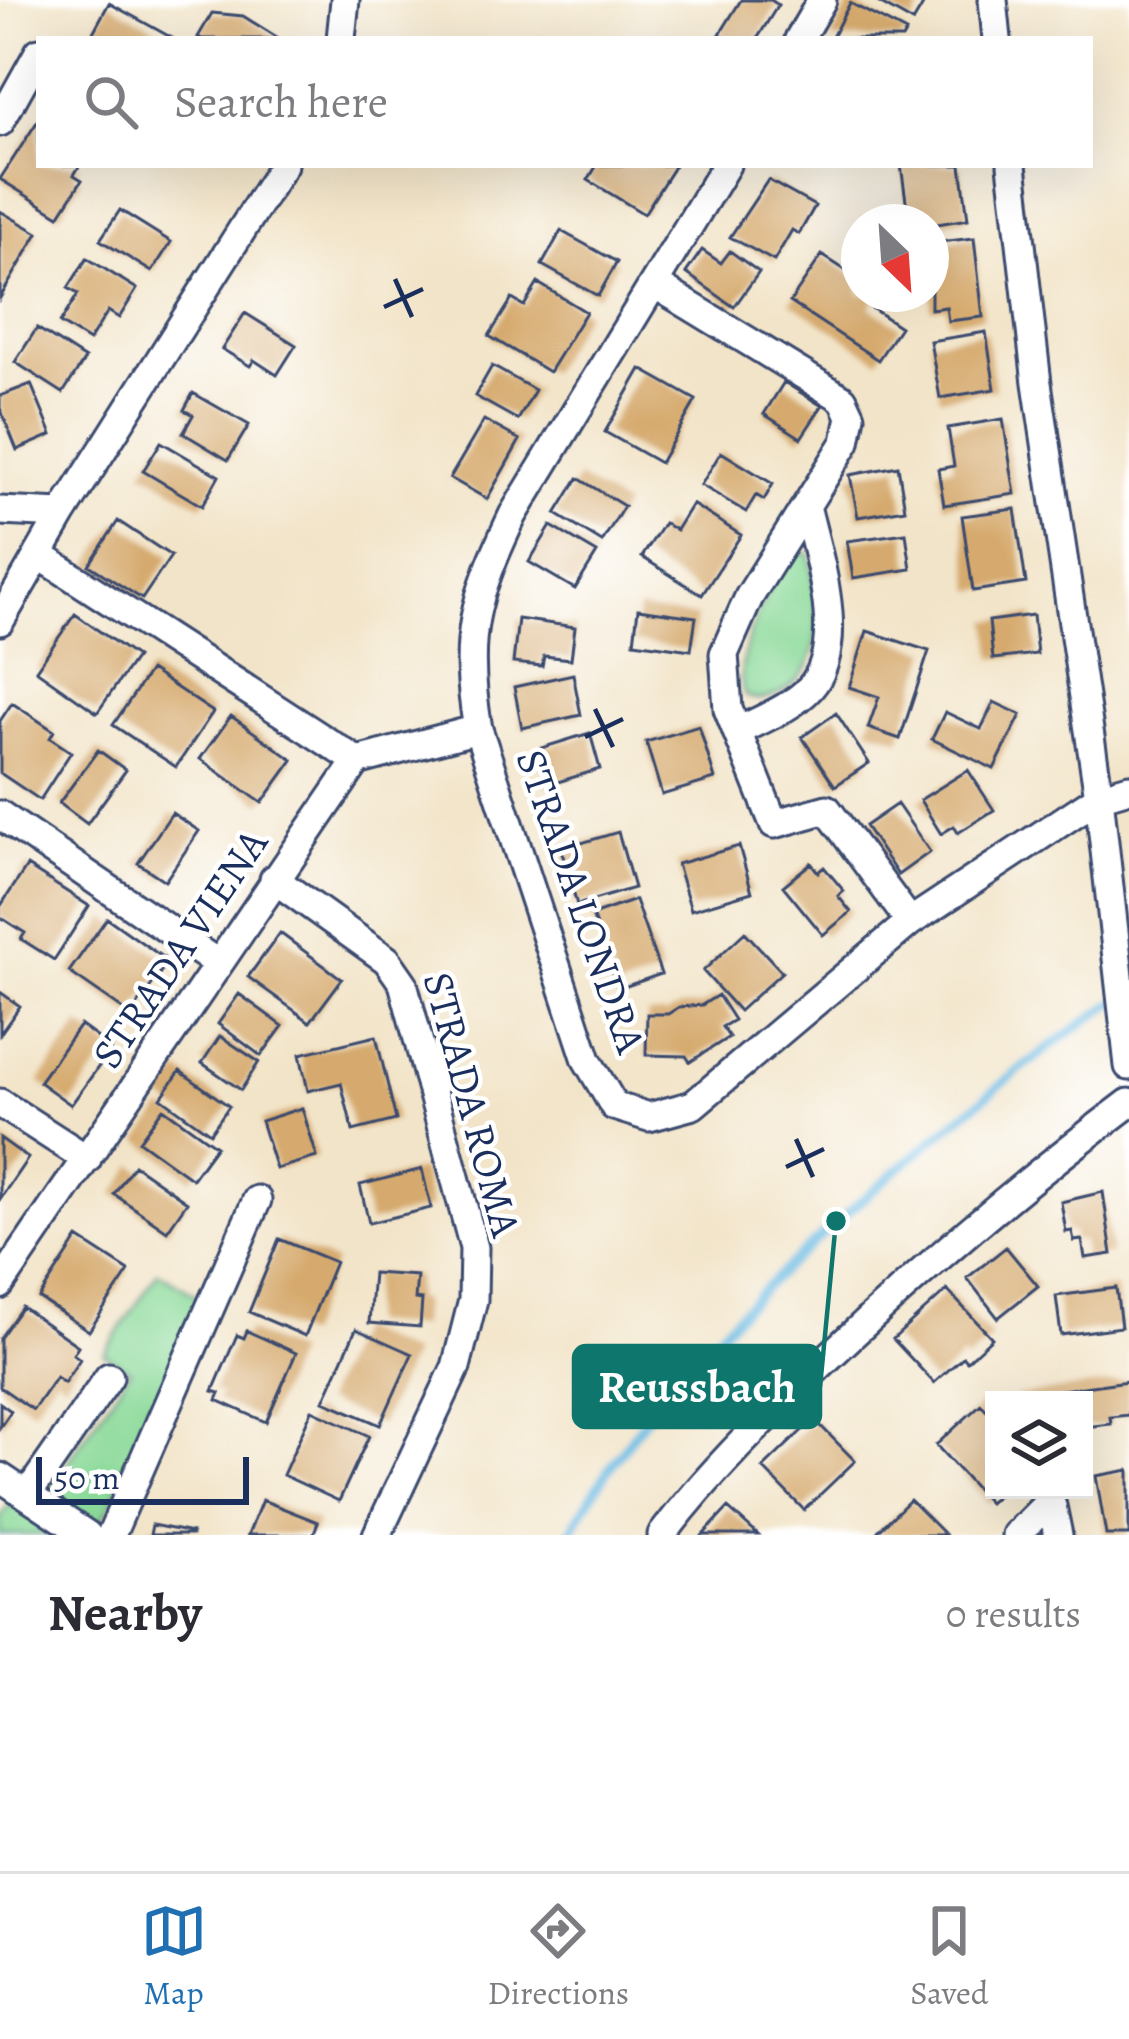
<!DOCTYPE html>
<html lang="en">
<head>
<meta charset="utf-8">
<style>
	body { margin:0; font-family:Alegreya,serif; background:#f7f7f7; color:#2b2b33 }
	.controls { position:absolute; right:36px; bottom:36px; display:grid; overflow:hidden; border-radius:0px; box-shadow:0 12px 48px #0002 }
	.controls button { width:108px; height:108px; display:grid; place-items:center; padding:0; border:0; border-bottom:3px solid #e1e1e2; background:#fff; color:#2b2b33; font:60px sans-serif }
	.compass { position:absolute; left:841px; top:204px; width:108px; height:108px; border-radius:50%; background:#fff; box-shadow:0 12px 48px #0002; rotate:155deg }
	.scale { position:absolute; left:36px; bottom:30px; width:213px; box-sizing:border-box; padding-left:12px; border:6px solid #1b2f5e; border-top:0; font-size:33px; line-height:42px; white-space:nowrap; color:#1b2f5e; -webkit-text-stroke:9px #fff; paint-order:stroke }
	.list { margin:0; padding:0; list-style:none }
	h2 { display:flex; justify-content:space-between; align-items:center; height:156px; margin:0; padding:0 48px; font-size:51px }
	h2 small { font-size:39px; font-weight:400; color:#7c7c81 }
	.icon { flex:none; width:66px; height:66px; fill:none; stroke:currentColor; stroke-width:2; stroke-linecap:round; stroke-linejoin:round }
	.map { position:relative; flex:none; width:1129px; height:1535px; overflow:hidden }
	.search { position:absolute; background:#fff; box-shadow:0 12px 48px #0002; left:36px; right:36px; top:36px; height:132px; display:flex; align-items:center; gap:30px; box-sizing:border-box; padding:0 42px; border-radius:0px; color:#7c7c81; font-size:45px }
	.sheet { height:336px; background:#fff }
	nav { display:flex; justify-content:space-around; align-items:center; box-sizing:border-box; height:168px; border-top:3px solid #e1e1e2; background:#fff; font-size:33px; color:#7c7c81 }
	nav a { display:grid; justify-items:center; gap:6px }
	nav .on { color:#1f6fb2 }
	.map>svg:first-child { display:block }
	.green { fill:#8ad998; stroke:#52847b; stroke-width:3 }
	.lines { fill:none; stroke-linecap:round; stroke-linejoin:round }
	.stream { stroke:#64b7e0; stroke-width:9 }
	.building { fill:#d6aa6e }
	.street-casing { stroke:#3b4a6e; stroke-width:33 }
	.street { stroke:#fff; stroke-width:27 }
	.ticks { fill:none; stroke:#1b2f5e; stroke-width:4.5 }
	.labels { text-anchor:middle; stroke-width:9; stroke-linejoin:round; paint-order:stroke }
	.street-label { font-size:42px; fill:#1b2f5e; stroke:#fff }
	.leader { fill:none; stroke:#0f766e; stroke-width:4.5 }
	.callout-dot { fill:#0f766e; stroke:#fff; stroke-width:4.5 }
	.callout { fill:#0f766e; stroke:#0f766e; stroke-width:4.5 }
	.callout-label { font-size:45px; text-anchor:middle; font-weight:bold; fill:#fff }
</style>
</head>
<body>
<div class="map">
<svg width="1129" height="1535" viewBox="0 0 1129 1535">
	<rect width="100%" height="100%" fill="#fff"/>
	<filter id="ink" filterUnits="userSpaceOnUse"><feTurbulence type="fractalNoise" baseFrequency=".00833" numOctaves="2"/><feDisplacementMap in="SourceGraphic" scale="24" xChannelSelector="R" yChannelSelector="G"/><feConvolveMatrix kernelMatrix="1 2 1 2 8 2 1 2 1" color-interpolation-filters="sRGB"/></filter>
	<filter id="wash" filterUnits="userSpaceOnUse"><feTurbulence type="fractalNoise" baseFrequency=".004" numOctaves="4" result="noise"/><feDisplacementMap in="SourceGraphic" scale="48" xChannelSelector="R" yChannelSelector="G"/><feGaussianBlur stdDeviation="2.7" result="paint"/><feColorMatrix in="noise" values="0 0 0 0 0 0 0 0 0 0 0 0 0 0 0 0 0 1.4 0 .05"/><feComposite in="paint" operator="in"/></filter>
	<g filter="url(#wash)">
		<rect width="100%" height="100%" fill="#f2e4c8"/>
		<!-- green -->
		<path class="green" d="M797,551L810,554C814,605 833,664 781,692C767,699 760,702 745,696C729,661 771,576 797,551Z
			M158,1272L201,1298L107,1512L99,1521H90L51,1496V1487L130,1370L104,1354Z
			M10,1503L61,1535H0V1517Z"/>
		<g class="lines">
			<!-- stream -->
			<path class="stream" d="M569,1535C653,1380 788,1261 921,1150C985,1097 1049,1043 1119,1000"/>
		</g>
		<g id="blocks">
			<!-- building -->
			<path class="building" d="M741,0H771L778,5L757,39H728L720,34Z
				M874,0H926L913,22Z
				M109,3L174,39L90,38Z
				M850,3L906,32L902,39H831Z
				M212,13L243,16L280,39H202L198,37Z
				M39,119V165H80L74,175L82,180L59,216L0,179Z
				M597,165H675L644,214L588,180Z
				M901,165H961L968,219L931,225L909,222Z
				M768,180L815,206L799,234L792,230L774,261L730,237Z
				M120,210L171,242L152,272L100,240Z
				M0,211L38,233L0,298Z
				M561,231L617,262L598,296L542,265Z
				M974,238L983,317L948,321L946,307L931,309V243Z
				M702,250L721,263L730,251L759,272L734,307L686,273Z
				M822,255L859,279V294H878L870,307L900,327L878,360L790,302Z
				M87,258L137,289L119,318L108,311L89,341L60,323L78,294L68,288Z
				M538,283L586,312L549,372L489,336L512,299L524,306Z
				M245,313L296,345L277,375L254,360L250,366L222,349Z
				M37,328L85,359L63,393L15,362Z
				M986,332L995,389L940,398L930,341Z
				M492,366L535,390L518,420L475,396Z
				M641,369L696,400L660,463L605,432Z
				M784,382L822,406L801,438L764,414Z
				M31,384L52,435L17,450L0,408V396Z
				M193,393L249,425L228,460L183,433L193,415L184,410Z
				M1003,419L1015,494L944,505L938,469L954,466L948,428Z
				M484,420L520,440L487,499L450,478Z
				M161,442L219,476L202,506L143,471Z
				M721,452L773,484L764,500L756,495L746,512L701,485Z
				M898,466L905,509L858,517L850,475Z
				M578,478L624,506L602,542L556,514Z
				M692,504L741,535L702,595L642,557L664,523L676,530Z
				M1015,509L1026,583L973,591L962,516Z
				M118,521L171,556L142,599L89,565Z
				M551,526L597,553L575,589L529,562Z
				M906,533L911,569L853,578L847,541Z
				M638,609L696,617L691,650L634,642Z
				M75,614L136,657L97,713L36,670Z
				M1033,615L1037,654L993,659L989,621Z
				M518,619L575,627L571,659L544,656L542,666L513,663Z
				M867,631L929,651L900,739L868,728L879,697L849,687Z
				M150,670L213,712L176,767L113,725Z
				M573,674L581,715L522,728L514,687Z
				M994,702L1021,715L994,769L932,739L945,712L981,729Z
				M12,703L54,731L50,738L71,752L40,800L0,773V721Z
				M836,713L869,763L835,786L802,737Z
				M231,716L293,760L262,803L200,759Z
				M699,726L715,779L662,795L646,742Z
				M590,733L600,769L548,785L538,749Z
				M98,750L126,770L87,824L59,803Z
				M968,770L994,810L958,833L954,826L941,834L920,800Z
				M897,804L930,852L898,875L865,826Z
				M172,813L199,831L165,881L138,863Z
				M618,832L634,888L577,905L561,849Z
				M739,846L752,892L691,910L677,864Z
				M811,863L818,872L824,867L844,891L838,896L851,912L823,935L783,886Z
				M27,866L89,906L54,960L21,939L25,933L0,917V907Z
				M635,900L661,974L618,989L592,915Z
				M107,918L168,961L131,1015L69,972Z
				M745,932L782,972L739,1011L703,971Z
				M280,933L342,979L310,1022L248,977Z
				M0,992L20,1006L0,1034Z
				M239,994L283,1026L261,1056L218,1024Z
				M718,995L734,1020L722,1027L729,1037L690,1062L686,1056L646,1055L647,1014H668L679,1007L702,1005Z
				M80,1025L112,1048L71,1105L39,1082Z
				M220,1036L259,1062L241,1090L202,1063Z
				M376,1036L396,1120L353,1131L341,1083L308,1091L300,1054Z
				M180,1071L229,1106L210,1133L161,1098Z
				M163,1108L216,1146L192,1179L139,1141Z
				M302,1108L317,1157L276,1169L261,1121Z
				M0,1138L28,1158L0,1199Z
				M134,1165L187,1202L167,1231L114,1194Z
				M422,1169L431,1208L369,1223L360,1185Z
				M1103,1192L1112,1254L1085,1258L1082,1240L1074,1241L1072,1231L1066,1232L1061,1202Z
				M78,1238L129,1271L89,1331L39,1298Z
				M279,1239L335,1262L305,1336L249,1312Z
				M1006,1247L1038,1286L998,1318L967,1278Z
				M373,1273L417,1276L415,1299L422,1300L420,1327L369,1323Z
				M1116,1288L1121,1327L1061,1335L1056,1296Z
				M947,1290L992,1338L967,1361L963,1357L934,1383L893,1339Z
				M22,1307L78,1346L73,1354L80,1359L64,1383L56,1377L33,1410L0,1387V1338Z
				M356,1329L412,1354L380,1425L324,1401Z
				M247,1331L296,1353L266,1422L217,1400L220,1393L213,1391L237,1335L244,1338Z
				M1128,1381L1129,1415L1110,1417L1111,1424L1084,1427V1400H1018L1017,1396Z
				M0,1403L11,1411L0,1427Z
				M981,1404L994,1418V1490H1004L989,1503L936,1445Z
				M312,1410L369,1436L339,1501L283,1475Z
				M814,1419L855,1461L804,1510L763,1468Z
				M1129,1470V1535H1106L1096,1476Z
				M262,1500L318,1522L313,1535H248Z
				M910,1500L945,1535H882L878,1531Z
				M728,1508L758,1535H703Z
				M152,1525L192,1533V1535H150Z"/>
		</g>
	</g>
	<g filter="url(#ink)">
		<use href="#blocks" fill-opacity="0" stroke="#3b4a6e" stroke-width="3"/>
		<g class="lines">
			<!-- street casing -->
			<g class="street-casing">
				<path id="street" d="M993,0L997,39
					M341,39L345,0
					M799,39L822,0
					M0,122L39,52
					M726,165L513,515C474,597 462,638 478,729L587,1060L614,1106L649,1117L693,1105L910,922L1099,797L1129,788
					M1012,165L1037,383L1099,797L1129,1066
					M656,285L843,399L851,416L846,442L749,597L724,654L728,709L774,824L827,809L910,922
					M0,511L62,514
					M39,555L357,761
					M0,621L62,514L283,165
					M737,732C760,720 793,707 810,688C848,646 818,556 806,506
					M0,815L217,963
					M274,879L387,960L403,983L474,1248L473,1300L456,1367L377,1535
					M0,1103L87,1159
					M0,1285L357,761L478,729
					M0,1477L87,1535
					M27,1495L109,1377
					M111,1535L257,1200
					M662,1535C708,1474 764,1419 819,1366C918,1272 1020,1185 1129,1103
					M1016,1535L1045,1506H1052L1058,1535"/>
			</g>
			<!-- street -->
			<use href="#street" class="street"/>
		</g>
	</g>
	<!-- ticks -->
	<path class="ticks" d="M395,279L412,317M384,307L423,289M595,709L613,747M585,737L623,719M796,1139L813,1177M786,1167L824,1149"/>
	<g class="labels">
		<!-- street labels -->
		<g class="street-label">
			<text transform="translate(582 901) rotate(71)" y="15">STRADA LONDRA</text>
			<text transform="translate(179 948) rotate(-56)" y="15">STRADA VIENA</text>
			<text transform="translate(473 1104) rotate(75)" y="15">STRADA ROMA</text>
		</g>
	</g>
	<!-- callouts -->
	<path class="leader" d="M836 1221L820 1387"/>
	<circle class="callout-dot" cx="836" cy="1221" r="12"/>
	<rect class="callout" x="574" y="1346" width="246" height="81" rx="12"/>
	<g class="callout-label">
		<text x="697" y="1402">Reussbach</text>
	</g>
</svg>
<div class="controls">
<button><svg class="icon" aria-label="layers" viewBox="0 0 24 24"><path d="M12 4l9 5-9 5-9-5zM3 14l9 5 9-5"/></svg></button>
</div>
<svg class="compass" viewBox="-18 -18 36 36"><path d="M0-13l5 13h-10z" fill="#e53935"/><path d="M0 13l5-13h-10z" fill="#7c7c81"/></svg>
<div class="scale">50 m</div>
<div class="search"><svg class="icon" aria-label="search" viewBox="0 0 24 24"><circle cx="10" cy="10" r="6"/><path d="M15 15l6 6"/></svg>Search here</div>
</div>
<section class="sheet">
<h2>Nearby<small>0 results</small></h2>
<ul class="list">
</ul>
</section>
<nav>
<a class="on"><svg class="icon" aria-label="map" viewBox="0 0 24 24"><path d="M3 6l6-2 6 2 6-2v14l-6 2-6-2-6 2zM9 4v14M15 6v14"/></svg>Map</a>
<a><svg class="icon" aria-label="directions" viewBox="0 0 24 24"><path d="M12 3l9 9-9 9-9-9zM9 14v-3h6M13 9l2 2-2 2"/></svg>Directions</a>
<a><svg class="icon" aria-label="saved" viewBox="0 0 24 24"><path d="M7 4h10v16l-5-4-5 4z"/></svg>Saved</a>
</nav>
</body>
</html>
